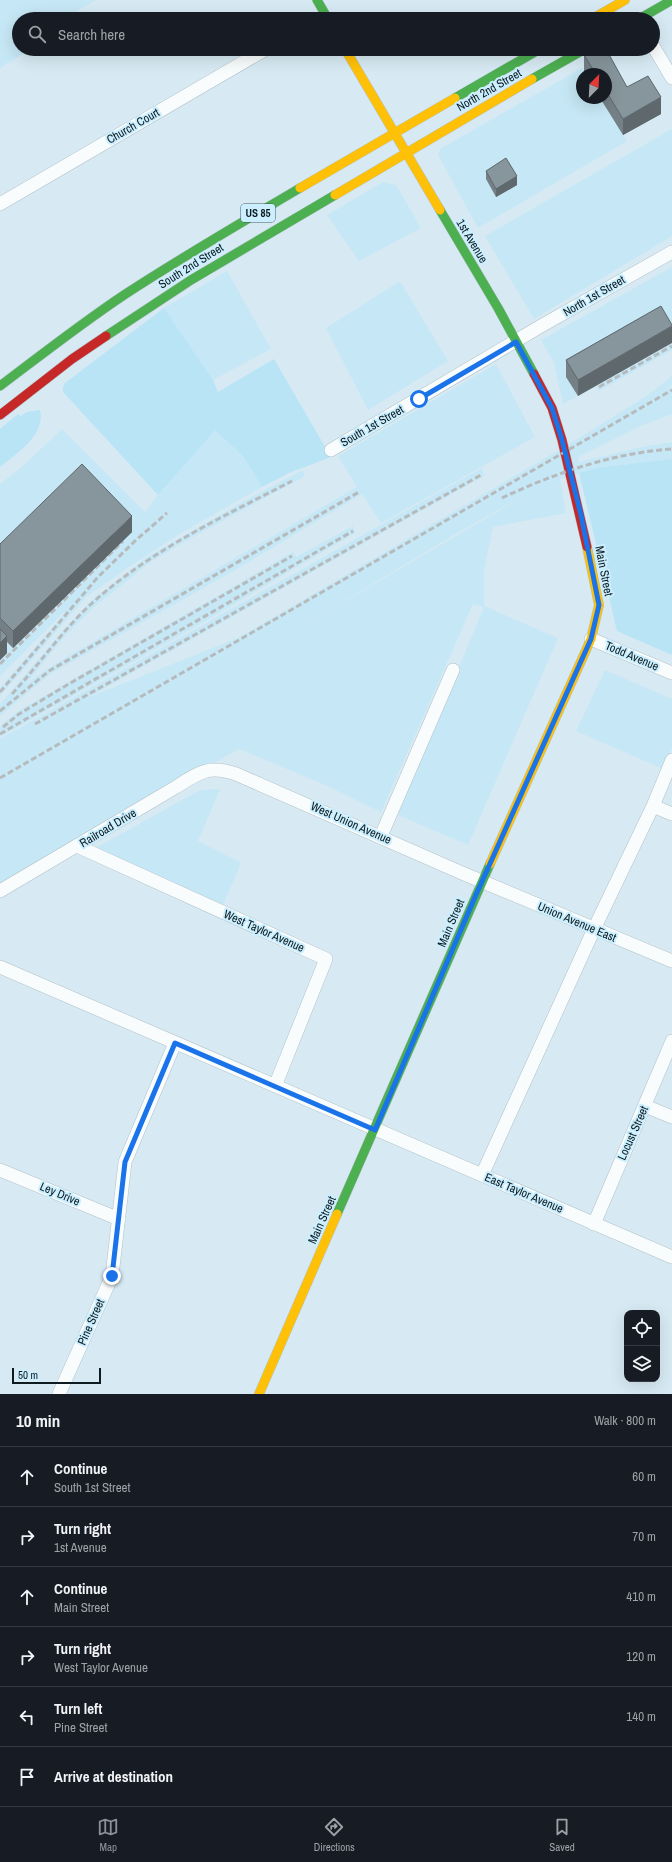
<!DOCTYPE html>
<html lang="en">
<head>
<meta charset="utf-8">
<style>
	body { margin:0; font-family:"Archivo Narrow",sans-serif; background:#242831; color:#f1f3f6 }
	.controls { position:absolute; right:12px; bottom:12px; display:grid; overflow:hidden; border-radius:8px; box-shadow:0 4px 16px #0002 }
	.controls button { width:36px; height:36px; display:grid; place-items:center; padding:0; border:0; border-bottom:1px solid #363941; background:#171b24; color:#f1f3f6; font:20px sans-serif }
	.compass { position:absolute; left:576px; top:68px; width:36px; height:36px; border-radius:50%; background:#171b24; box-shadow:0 4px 16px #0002; rotate:24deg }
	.scale { position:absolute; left:12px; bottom:10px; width:89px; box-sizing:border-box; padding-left:4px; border:2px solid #0e1c21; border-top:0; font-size:11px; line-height:14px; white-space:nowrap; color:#0e1c21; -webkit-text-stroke:3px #cbefff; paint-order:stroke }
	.stop { position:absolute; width:12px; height:12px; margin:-9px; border:3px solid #1a73e8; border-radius:50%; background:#fff }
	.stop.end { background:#1a73e8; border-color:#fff; box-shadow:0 1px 4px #0008 }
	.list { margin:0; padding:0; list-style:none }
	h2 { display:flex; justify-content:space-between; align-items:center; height:52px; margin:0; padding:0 16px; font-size:17px }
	h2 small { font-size:13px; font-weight:400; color:#9ea1a6 }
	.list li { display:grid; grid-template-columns:26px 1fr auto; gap:12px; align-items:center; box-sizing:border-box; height:60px; padding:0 16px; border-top:1px solid #363941 }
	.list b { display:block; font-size:15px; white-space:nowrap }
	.list p { margin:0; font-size:13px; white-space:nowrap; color:#9ea1a6 }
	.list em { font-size:13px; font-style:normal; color:#9ea1a6 }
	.icon { flex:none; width:22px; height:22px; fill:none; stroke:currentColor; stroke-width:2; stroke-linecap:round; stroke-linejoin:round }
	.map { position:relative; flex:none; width:672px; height:1394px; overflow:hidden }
	.search { position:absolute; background:#171b24; box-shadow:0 4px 16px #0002; left:12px; right:12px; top:12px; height:44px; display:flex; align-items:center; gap:10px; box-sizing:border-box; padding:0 14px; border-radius:22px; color:#9ea1a6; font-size:15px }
	.sheet { height:412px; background:#171b24 }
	nav { display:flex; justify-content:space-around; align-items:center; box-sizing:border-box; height:56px; border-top:1px solid #363941; background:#171b24; font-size:11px; color:#9ea1a6 }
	nav a { display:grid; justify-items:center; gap:2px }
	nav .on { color:#8c9099 }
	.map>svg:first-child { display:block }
	.built { fill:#c6e7f5; fill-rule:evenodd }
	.green { fill:#b9e4f6 }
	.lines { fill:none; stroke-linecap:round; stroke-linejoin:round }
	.street-casing { stroke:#b1c0c7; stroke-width:14 }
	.fast-casing { stroke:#b1c0c7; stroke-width:10 }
	.slow-casing { stroke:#b1c0c7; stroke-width:10 }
	.jam-casing { stroke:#b1c0c7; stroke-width:10 }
	.street { stroke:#f9fcfd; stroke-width:13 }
	.fast { stroke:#4caf50; stroke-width:9 }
	.slow { stroke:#ffc107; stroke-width:9 }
	.jam { stroke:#c62828; stroke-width:9 }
	.rail { stroke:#b5babd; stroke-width:3; stroke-dasharray:6 3; stroke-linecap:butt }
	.wall { fill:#748086 }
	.shaded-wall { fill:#5e686d }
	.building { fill:#87959c; stroke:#5e686d }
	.route { stroke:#1a73e8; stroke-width:5 }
	.labels { text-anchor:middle; stroke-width:4; stroke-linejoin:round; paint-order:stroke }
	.shield { fill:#cbefff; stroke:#475b64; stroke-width:1 }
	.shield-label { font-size:11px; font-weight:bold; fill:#0e1c21 }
	.street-label { font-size:12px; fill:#0e1c21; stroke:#cbefff }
</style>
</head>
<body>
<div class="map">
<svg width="672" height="1394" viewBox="0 0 672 1394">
	<rect width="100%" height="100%" fill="#d7eaf3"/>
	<!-- built -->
	<path class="built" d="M0,0H96L63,19H19V49H31L0,68Z
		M582,68L586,74H582V98H600L627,141L478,228L438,155L440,149Z
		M672,129V236L534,319L485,236Z
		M383,182L396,185L421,228L359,261L327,215Z
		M672,267V350L599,391L596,386L563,404L554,363L541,340Z
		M227,271L271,349L213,380L164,308Z
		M400,281L448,361L368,410L326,328Z
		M496,364L535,437L381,523L362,494L237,569L50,674L0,716V704L62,632L91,601L147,557L246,500L303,470L305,476L184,542L149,563L94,607L65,636L25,685L47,669L140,614L357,487L338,456Z
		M672,376V385L665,391L672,387V414L643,425L578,457L579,462L642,447L672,442V459L596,468L560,479L566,513L493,527L484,571V606L558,638L468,845L398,815L484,607L473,604L381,812L323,784L239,749L0,884V739L482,468L484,476L87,698L240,637L576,440L648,395ZM516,500H517L296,630L459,532Z
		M62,429L145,512L158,495L215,429L243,456L262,487L181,533L123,571L86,597L0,696V688L66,612L61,615L0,676V484L24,465Z
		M353,526L355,533L207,620L0,737V726L20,710L293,552L296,557Z
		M605,670L672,699V748L663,769L576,731Z
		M220,789L198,841L241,863L222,907L94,849L200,790Z"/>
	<!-- green -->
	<path class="green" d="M164,308L213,380L218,392L274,359L331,457L289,473L262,487L243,456L215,430L158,495L63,392V387L65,383Z
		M40,410C46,435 17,453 0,467V429L18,414L21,416L27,412Z
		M672,459V655L617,631L579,473L596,468Z"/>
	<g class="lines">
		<!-- street casing -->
		<g class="street-casing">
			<path id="street" d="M653,46L672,78
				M0,204L266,49
				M331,450L541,326L672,252
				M591,639L672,673
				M653,806L672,814
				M381,836L453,670
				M77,846L326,959L275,1086
				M0,891L176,787C199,772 209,765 236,774L462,873L672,961
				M0,967L672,1257
				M645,1106L672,1117
				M0,1170L119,1219
				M482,1175L594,929L653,806L672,760
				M594,1224L672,1041
				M59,1394L112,1276L125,1162L175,1043"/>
		</g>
		<!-- fast casing -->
		<g class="fast-casing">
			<path id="fast" d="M317,0L328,19
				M639,19L672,0
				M532,79L585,49
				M455,98L540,49
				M440,210L498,308L534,374
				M106,336L191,280L335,195
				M0,386C41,355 82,323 124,295C182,257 241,223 300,188
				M337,1214L490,864"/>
		</g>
		<!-- slow casing -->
		<g class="slow-casing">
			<path id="slow" d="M592,19L625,0
				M345,49L440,210
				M300,188L455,98
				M335,195L532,79
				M490,864L591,639L599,605L587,547
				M259,1394L337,1214"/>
		</g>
		<!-- jam casing -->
		<g class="jam-casing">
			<path id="jam" d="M534,374L552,408L562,440L587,547
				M0,415L72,359L106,336"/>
		</g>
		<!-- street -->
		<use href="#street" class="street"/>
		<!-- fast -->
		<use href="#fast" class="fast"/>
		<!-- slow -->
		<use href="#slow" class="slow"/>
		<!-- jam -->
		<use href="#jam" class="jam"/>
		<!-- rail -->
		<path class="rail" d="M599,387L672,346
			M502,498C555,473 613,453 672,449
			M0,664L123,541
			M0,692L98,577L135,541L167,513
			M12,694C39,665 61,632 90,605C149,551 222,517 292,481
			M0,711L49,671L359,492
			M35,724L481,475
			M3,727L19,714L67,685L292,556
			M0,734L353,531
			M0,778L672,390"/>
	</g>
	<!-- wall -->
	<path class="wall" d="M584,55L627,87L661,114L623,135L600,98H606V74H586L584,72Z
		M486,171L517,185L496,197L486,179Z
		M661,306L578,396L566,377V360Z
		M132,532L13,648L7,642V653L0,660V544Z"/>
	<!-- shaded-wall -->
	<path class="shaded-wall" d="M661,97V114L623,135V119Z
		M517,176V185L496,197V189Z
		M672,326V343L578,396V380Z
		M132,516V532L13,648V631Z
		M7,636V653L0,660V643Z"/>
	<!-- building -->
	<path class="building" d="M595,49H606L627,87L648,76L661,97L623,119L606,91V74H596L584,55Z
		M506,158L517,176L496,189L486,171Z
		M661,306L672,325V326L578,380L566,360Z
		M82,464L132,516L13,631L0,618V544Z
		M0,629L7,636L0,643Z"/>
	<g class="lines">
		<!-- route -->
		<path class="route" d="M112,1276L125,1162L175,1043L375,1130L475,897L591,639L599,605L581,515L562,440L552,408L516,342L419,399"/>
	</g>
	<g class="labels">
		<!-- shield labels -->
		<rect class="shield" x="241" y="204" width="34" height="18" rx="3"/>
		<g class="shield-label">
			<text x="258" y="217">US 85</text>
		</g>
		<!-- street labels -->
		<g class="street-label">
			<text transform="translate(489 90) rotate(-30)" y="4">North 2nd Street</text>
			<text transform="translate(133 126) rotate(-30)" y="4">Church Court</text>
			<text transform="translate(472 241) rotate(59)" y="4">1st Avenue</text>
			<text transform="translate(191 266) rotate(-32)" y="4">South 2nd Street</text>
			<text transform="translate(594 296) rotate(-30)" y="4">North 1st Street</text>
			<text transform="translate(372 426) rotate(-30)" y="4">South 1st Street</text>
			<text transform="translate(604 571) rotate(79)" y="4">Main Street</text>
			<text transform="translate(632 656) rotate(23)" y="4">Todd Avenue</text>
			<text transform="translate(351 823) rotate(24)" y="4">West Union Avenue</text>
			<text transform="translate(108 828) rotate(-31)" y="4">Railroad Drive</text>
			<text transform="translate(577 922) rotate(23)" y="4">Union Avenue East</text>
			<text transform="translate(451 923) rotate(-67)" y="4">Main Street</text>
			<text transform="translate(264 931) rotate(24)" y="4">West Taylor Avenue</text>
			<text transform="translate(633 1133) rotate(-66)" y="4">Locust Street</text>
			<text transform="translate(524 1193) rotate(23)" y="4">East Taylor Avenue</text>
			<text transform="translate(60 1194) rotate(23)" y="4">Ley Drive</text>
			<text transform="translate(322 1220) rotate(-66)" y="4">Main Street</text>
			<text transform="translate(91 1322) rotate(-66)" y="4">Pine Street</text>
		</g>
	</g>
</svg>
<div class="controls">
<button><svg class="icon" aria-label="locate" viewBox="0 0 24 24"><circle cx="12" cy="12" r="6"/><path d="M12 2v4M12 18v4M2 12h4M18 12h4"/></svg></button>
<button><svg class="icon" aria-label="layers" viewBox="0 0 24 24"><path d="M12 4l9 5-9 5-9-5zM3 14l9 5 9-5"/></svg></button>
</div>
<svg class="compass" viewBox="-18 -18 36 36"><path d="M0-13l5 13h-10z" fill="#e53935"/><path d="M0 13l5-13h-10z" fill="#9ea1a6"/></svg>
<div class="scale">50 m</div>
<div class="stop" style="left:419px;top:399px"></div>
<div class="stop end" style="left:112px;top:1276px"></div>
<div class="search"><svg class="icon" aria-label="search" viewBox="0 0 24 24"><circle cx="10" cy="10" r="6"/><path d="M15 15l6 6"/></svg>Search here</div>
</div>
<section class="sheet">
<h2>10 min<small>Walk · 800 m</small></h2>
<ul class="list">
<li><svg class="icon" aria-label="ahead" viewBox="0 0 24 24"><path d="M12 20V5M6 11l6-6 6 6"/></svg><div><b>Continue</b><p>South 1st Street</p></div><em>60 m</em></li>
<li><svg class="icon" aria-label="right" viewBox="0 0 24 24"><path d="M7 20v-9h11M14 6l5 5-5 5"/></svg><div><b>Turn right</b><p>1st Avenue</p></div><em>70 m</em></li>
<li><svg class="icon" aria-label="ahead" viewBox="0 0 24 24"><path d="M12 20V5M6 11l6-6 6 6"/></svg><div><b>Continue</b><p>Main Street</p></div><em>410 m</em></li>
<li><svg class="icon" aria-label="right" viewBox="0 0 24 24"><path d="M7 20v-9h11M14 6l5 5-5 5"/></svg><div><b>Turn right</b><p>West Taylor Avenue</p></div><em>120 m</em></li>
<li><svg class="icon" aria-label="left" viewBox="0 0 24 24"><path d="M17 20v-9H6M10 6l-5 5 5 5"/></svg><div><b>Turn left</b><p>Pine Street</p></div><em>140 m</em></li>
<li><svg class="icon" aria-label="arrive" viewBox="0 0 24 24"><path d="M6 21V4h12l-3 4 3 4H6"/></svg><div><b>Arrive at destination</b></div></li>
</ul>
</section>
<nav>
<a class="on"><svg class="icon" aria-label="map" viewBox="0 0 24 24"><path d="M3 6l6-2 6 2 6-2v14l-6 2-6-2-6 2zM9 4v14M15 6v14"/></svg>Map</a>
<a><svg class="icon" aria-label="directions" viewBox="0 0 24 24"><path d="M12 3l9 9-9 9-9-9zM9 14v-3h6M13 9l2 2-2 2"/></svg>Directions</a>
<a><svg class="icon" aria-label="saved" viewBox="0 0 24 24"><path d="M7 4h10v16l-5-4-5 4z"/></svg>Saved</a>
</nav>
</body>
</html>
